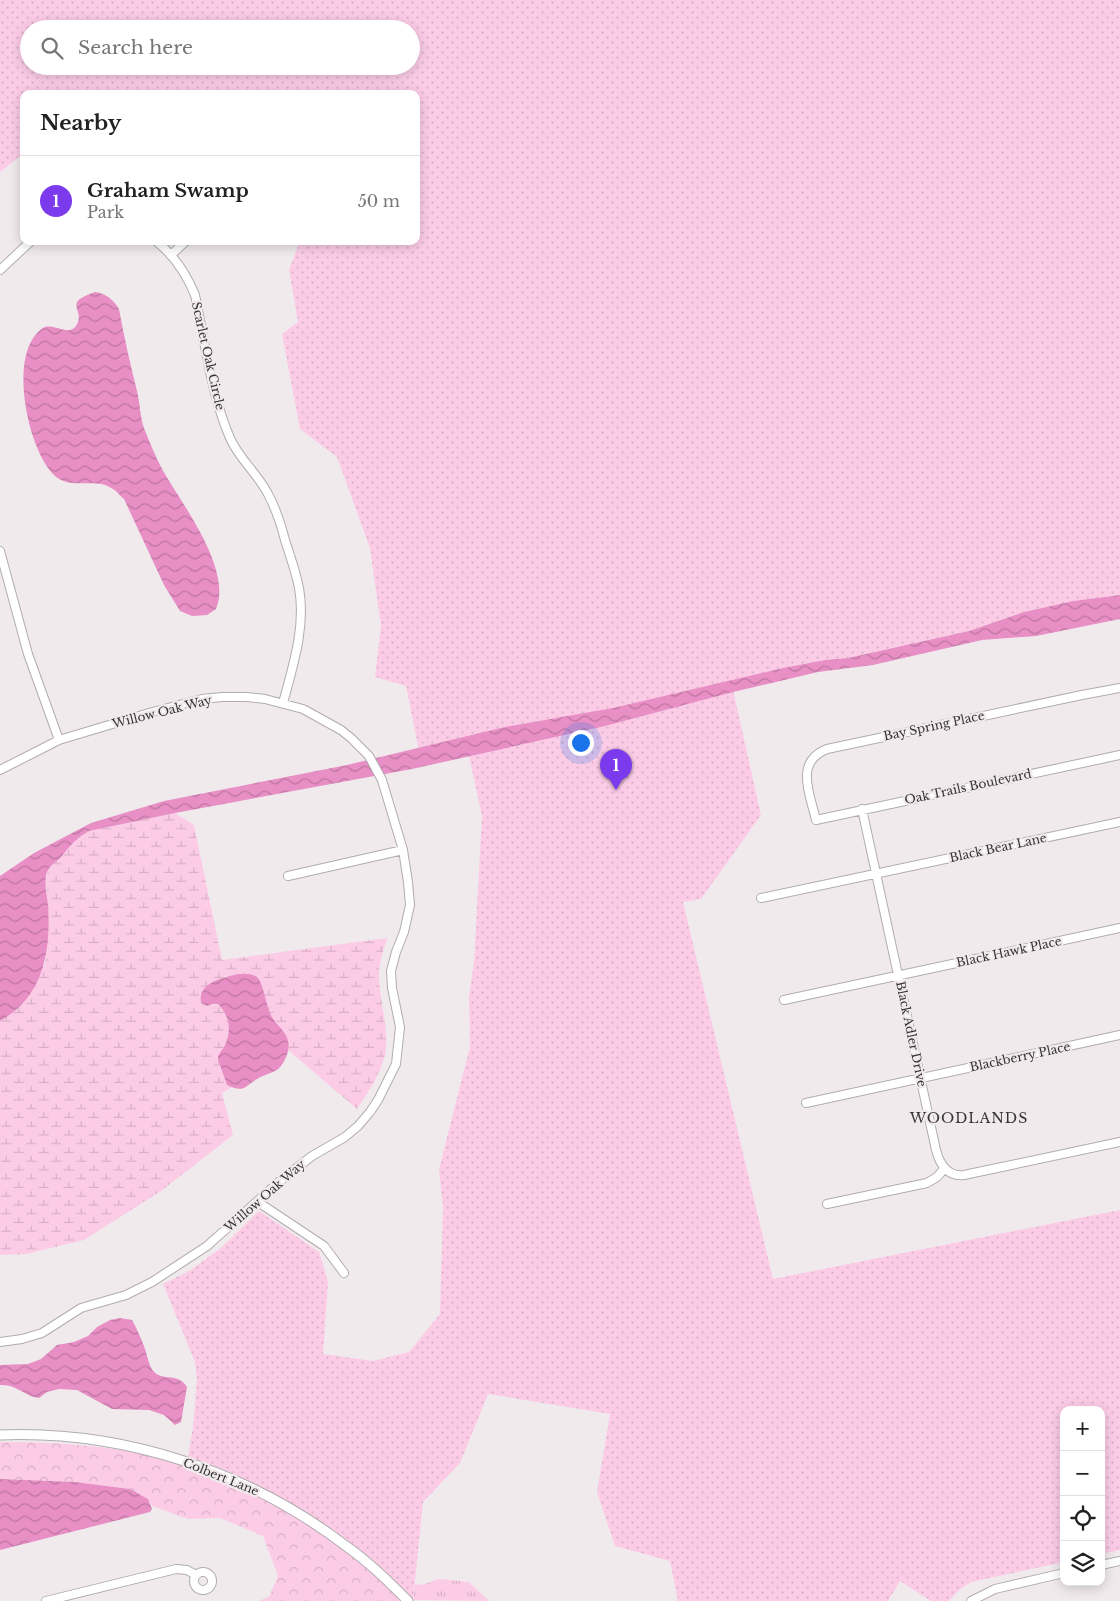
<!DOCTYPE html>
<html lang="en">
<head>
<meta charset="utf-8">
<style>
	body { margin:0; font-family:"Libre Baskerville",serif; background:#f2f2f2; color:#222 }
	.controls { position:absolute; right:15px; bottom:15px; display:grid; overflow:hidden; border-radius:10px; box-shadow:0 2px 12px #0003 }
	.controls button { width:45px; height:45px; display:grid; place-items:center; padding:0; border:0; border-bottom:1px solid #e0e0e0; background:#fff; color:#222; font:25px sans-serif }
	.you { position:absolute; left:580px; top:742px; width:18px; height:18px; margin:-12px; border:4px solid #fff; border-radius:50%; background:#1a73e8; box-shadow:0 0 0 8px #1a73e833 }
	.badge { display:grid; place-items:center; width:32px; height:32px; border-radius:50%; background:#7c3aed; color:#fff; font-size:16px; font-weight:700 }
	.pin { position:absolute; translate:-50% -41px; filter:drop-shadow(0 1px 2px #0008) }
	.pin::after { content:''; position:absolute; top:26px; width:18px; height:15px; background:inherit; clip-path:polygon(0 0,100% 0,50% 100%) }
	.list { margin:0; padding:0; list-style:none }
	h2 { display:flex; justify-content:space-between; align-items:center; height:65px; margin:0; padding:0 20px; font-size:21px }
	h2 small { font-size:16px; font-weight:400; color:#767676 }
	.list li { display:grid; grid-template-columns:32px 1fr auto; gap:15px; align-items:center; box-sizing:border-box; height:90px; padding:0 20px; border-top:1px solid #e0e0e0 }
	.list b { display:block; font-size:19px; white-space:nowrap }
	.list p { margin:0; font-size:16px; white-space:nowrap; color:#767676 }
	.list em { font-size:16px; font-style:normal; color:#767676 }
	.icon { flex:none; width:28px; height:28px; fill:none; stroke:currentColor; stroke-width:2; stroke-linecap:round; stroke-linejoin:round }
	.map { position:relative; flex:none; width:1120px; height:1601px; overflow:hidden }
	.search { position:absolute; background:#fff; box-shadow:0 2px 12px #0003; left:20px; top:20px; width:400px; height:55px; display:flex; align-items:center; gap:12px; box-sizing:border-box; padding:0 18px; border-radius:28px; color:#767676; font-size:19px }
	.panel { position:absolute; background:#fff; box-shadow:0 2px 12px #0003; left:20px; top:90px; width:400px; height:155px; border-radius:10px }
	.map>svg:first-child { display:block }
	.grass { fill:url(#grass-tufts) }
	.forest { fill:url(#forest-crowns) }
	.wetland { fill:url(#wetland-marsh) }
	.park { fill:url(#park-dots); fill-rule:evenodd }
	.water { fill:url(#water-waves) }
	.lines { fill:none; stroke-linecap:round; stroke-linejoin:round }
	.minor-casing { stroke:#b1acaf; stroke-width:10 }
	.tertiary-casing { stroke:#b1acaf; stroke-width:11 }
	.minor { stroke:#fff; stroke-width:8 }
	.tertiary { stroke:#fff; stroke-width:9 }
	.labels { text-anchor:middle; stroke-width:4.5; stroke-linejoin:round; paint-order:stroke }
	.street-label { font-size:12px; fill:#373435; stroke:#f0eaed }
	.neighbourhood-label { font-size:14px; letter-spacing:1px; fill:#373435; stroke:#f0eaed }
</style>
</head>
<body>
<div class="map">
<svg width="1120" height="1601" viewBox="0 0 1120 1601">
	<defs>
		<pattern id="grass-tufts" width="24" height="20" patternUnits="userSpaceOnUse" patternTransform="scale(1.25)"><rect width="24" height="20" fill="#fccce7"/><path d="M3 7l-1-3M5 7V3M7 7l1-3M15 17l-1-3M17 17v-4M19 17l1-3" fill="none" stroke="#d9b0c7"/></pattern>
		<pattern id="forest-crowns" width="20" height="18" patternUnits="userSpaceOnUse" patternTransform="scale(1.25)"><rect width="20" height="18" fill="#fccce7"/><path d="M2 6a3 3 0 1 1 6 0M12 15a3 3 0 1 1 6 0" fill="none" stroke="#d9b0c7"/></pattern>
		<pattern id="wetland-marsh" width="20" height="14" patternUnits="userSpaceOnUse" patternTransform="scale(1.25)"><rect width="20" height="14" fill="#fccce7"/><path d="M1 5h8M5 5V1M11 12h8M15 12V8" fill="none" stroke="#d9b0c7"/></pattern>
		<pattern id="park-dots" width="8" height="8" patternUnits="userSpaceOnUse" patternTransform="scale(1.25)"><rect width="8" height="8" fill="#fccce7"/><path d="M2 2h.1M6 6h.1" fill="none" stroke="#d9b0c7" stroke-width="1.8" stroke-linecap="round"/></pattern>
		<pattern id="water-waves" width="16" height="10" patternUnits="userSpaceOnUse" patternTransform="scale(1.25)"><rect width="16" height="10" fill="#e88fc5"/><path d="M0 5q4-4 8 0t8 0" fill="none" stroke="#bd76a1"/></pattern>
	</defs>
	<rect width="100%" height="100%" fill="#f0eaed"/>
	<!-- grass -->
	<path class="grass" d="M439,1579L469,1582L489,1601L413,1600L415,1584L422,1585Z"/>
	<!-- forest -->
	<path class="forest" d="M0,1442C63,1442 140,1447 199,1469C275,1498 345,1543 402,1601H258L269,1597L278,1576L263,1536L220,1518L188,1519L152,1506L148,1499L130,1489L75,1482L0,1479Z"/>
	<!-- wetland -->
	<path class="wetland" d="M175,813L194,825L222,960L387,938C384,950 379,962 379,975C379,1002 390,1028 385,1055C380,1075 368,1092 357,1109L288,1050C290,1036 281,1032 274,1022C268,1012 264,999 263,987L226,976C209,984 207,983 200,1000L201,1003L207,1006L218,1004C229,1015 232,1030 225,1045C224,1048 220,1051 219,1054C217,1059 224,1079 227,1084L232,1087L222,1093L233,1135L161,1191L84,1240L26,1254L0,1255V1021L10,1015L45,964L48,933L46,879L48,870L79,836L89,831Z"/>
	<!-- park -->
	<path class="park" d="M0,0H1120V595L1073,601L1024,612L969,631L848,658L825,660L783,668L731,681L761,815L701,899L683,902L773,1279L1120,1210V1550L1101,1554V1410H1064V1562L971,1582L959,1590L949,1601H931L900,1581L888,1601H678L670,1561L615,1546L597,1492L610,1414L488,1394L460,1463L423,1502L413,1600C396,1583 379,1566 360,1550C316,1514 242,1473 188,1457L193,1427L197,1380L195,1362L163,1284L191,1270L222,1247L259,1211L319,1252L328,1282L323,1354L373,1361L409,1352L440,1314L443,1207L439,1169L470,1047L469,996L474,963L482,816L469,756L422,766L406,686L375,677L381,626L370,548L337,457L300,429L282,334L298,322L289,270L300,241H416V94H24V153L0,172ZM29,29H411V66H29Z"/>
	<!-- water -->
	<path class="water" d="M95,292C105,293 114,300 119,309C124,336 130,364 137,391C140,403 140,417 144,428C149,441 155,455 161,467C180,502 233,568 216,609L207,615L192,616L180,611L164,585L124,499C120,496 117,491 113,489C95,476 72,491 55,476C28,452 6,352 43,328C53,322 68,337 76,326C87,309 60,304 95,292Z
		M1120,595V619L1036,636L982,640L873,665L818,672L733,692L605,726L412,769L175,813L89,831C76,838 70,846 61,857C57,861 51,865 48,870C43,879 47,895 48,905C51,950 44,997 0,1021V876L34,853L91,823L164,801L347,765L505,727L613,708L783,668L825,660L848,658L969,631L1024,612L1073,601Z
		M239,974C245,974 252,973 257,977C263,982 266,1004 270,1013C274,1024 286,1030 288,1041C290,1048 287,1057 283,1063C278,1073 266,1073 257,1079C244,1087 244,1093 227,1085C226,1082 218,1060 218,1058C218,1053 223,1050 225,1045C232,1030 229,1015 218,1004H213L207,1006L201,1003C197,983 223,977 239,974Z
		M120,1318L132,1320C137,1329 141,1338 145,1349C147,1355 149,1365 153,1371C163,1382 178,1372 187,1387L181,1422L175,1425L164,1415L149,1410L112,1409L77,1390L59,1389L47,1392L39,1398C24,1396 17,1384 0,1385V1365L28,1364L41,1359L57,1345L74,1342L88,1336L97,1327L110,1320Z
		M0,1479L75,1482L130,1489L148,1499L152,1509L150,1512L0,1550Z"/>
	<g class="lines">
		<!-- minor casing -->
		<g class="minor-casing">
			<path id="minor" d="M156,241C175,256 186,273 195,295C205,342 211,394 230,438C239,459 258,474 268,494C276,509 281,524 285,540C290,556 296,572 299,588C306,626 293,666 283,703
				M172,254L186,241
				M0,270L31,241
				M0,551L28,654L59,740
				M1120,688L1082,695L827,749C794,762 810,794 816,820L1120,755
				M0,770L59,740L149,713L202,699L222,697H247L265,699L303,709L341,730L351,738L369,756L382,780L403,850L408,882L410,905L404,932L396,952L391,971L392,988L400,1027L396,1064L378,1100L370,1112L358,1126L345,1137L312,1156L280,1181L207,1246L152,1282L126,1295L81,1308L42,1333L22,1339L0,1342
				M862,809L936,1150C940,1165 948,1177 964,1175L1120,1142
				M288,876L403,850
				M761,898L1120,822
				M784,1000L1120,928
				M806,1103L1120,1035
				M258,1202L324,1246L344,1273
				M827,1204L927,1183L937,1177L944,1169
				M1101,1565L1120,1561
				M194 1581a9 9 0 1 1 18 0a9 9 0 1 1-18 0Z
				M46,1601L176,1569L187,1570L196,1575
				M971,1601L995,1589L1064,1573"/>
		</g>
		<!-- tertiary casing -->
		<g class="tertiary-casing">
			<path id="tertiary" d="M0,1435C123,1430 248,1471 346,1546C369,1562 389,1582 408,1601"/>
		</g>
		<!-- minor -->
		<use href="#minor" class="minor"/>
		<!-- tertiary -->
		<use href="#tertiary" class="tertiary"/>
	</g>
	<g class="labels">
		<!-- street labels -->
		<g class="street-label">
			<text transform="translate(208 356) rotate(77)" y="4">Scarlet Oak Circle</text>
			<text transform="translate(162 712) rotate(-14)" y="4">Willow Oak Way</text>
			<text transform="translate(934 726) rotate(-12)" y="4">Bay Spring Place</text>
			<text transform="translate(968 787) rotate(-12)" y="4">Oak Trails Boulevard</text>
			<text transform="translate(998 848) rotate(-12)" y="4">Black Bear Lane</text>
			<text transform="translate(1009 952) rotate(-12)" y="4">Black Hawk Place</text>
			<text transform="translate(911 1034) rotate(78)" y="4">Black Adler Drive</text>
			<text transform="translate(1020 1057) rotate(-12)" y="4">Blackberry Place</text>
			<text transform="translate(265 1196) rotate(-41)" y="4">Willow Oak Way</text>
			<text transform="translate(221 1477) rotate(22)" y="4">Colbert Lane</text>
		</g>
		<!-- neighbourhood labels -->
		<g class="neighbourhood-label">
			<text x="969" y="1123">WOODLANDS</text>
		</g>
	</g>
</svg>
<div class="controls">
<button>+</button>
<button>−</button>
<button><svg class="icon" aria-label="locate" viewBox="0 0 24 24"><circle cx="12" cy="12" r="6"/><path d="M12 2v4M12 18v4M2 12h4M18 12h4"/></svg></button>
<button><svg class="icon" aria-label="layers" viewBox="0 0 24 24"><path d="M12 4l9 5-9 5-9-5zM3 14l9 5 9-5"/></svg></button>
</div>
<div class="you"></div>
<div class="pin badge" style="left:616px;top:790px">1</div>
<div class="search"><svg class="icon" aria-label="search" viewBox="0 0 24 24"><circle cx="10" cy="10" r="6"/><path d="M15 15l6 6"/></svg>Search here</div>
<section class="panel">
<h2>Nearby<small></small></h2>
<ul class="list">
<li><span class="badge">1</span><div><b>Graham Swamp</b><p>Park</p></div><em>50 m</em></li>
</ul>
</section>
</div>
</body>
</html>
